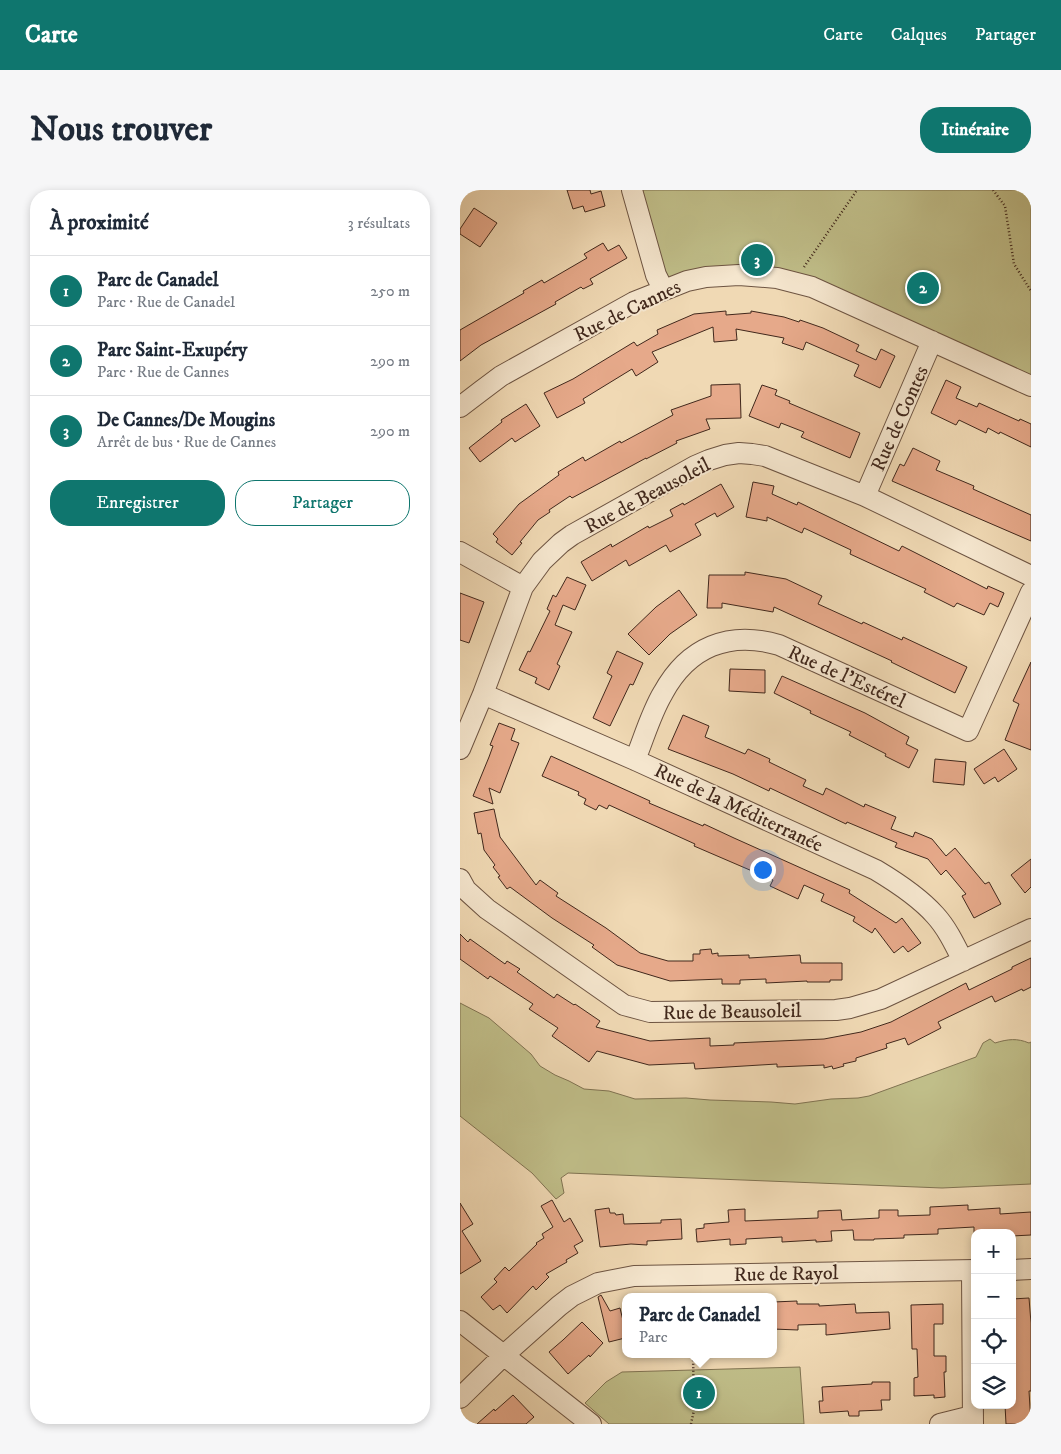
<!DOCTYPE html>
<html lang="fr">
<head>
<meta charset="utf-8">
<style>
	body { margin:0; font-family:"IM FELL DW Pica",serif; background:#f6f6f7; color:#1f2937 }
	.controls { position:absolute; right:15px; bottom:15px; display:grid; overflow:hidden; border-radius:10px; box-shadow:0 2px 8px #0003 }
	.controls button { width:45px; height:45px; display:grid; place-items:center; padding:0; border:0; border-bottom:1px solid #e0e1e3; background:#fff; color:#1f2937; font:25px sans-serif }
	.you { position:absolute; left:302px; top:679px; width:18px; height:18px; margin:-12px; border:4px solid #fff; border-radius:50%; background:#1a73e8; box-shadow:0 0 0 8px #1a73e833 }
	.badge { display:grid; place-items:center; width:32px; height:32px; border-radius:50%; background:#0f766e; color:#fff; font-size:16px; font-weight:700 }
	.pin { position:absolute; translate:-50% -50%; border:2px solid #fff; box-shadow:0 1px 5px #0006 }
	.popup { position:absolute; left:162px; top:1103px; width:155px; height:65px; box-sizing:border-box; display:grid; place-content:center; border-radius:10px; background:#fff; filter:drop-shadow(0 1px 4px #0005); font-size:16px; white-space:nowrap; color:#747a83 }
	.popup b { font-size:19px; color:#1f2937 }
	.popup::after { content:''; position:absolute; left:50%; top:100%; margin-left:-10px; border:10px solid transparent; border-top-color:#fff }
	.list { margin:0; padding:0; list-style:none }
	h2 { display:flex; justify-content:space-between; align-items:center; height:65px; margin:0; padding:0 20px; font-size:21px }
	h2 small { font-size:16px; font-weight:400; color:#747a83 }
	.list li { display:grid; grid-template-columns:32px 1fr auto; gap:15px; align-items:center; box-sizing:border-box; height:70px; padding:0 20px; border-top:1px solid #e0e1e3 }
	.list b { display:block; font-size:19px; white-space:nowrap }
	.list p { margin:0; font-size:16px; white-space:nowrap; color:#747a83 }
	.list em { font-size:16px; font-style:normal; color:#747a83 }
	.actions { display:flex; gap:10px; padding:15px 20px }
	.actions a { flex:1; padding:11px 0; border:1px solid #0f766e; border-radius:20px; text-align:center; font-size:18px; color:#0f766e }
	.actions .main { background:#0f766e; color:#fff }
	.icon { flex:none; width:28px; height:28px; fill:none; stroke:currentColor; stroke-width:2; stroke-linecap:round; stroke-linejoin:round }
	.map { position:relative; flex:none; width:571px; height:1234px; overflow:hidden; border-radius:20px }
	header { display:flex; align-items:center; gap:30px; box-sizing:border-box; height:70px; padding:0 25px; background:#0f766e; color:#fff }
	header strong { font-size:24px }
	nav { display:flex; gap:28px; margin-inline-start:auto; font-size:18px }
	.intro { display:flex; align-items:center; justify-content:space-between; box-sizing:border-box; height:120px; padding:0 30px }
	h1 { margin:0; font-size:35px }
	.button { padding:12px 22px; border-radius:20px; background:#0f766e; color:#fff; font-size:18px; font-weight:700 }
	main { display:flex; gap:30px; padding:0 30px }
	aside { flex:1; background:#fff; border-radius:20px; box-shadow:0 2px 8px #0003 }
	.map>svg:first-child { display:block }
	.green { fill:#c0be89; stroke:#807352 }
	.building { fill:#e6a98a; stroke:#41281c }
	.lines { fill:none; stroke-linecap:round; stroke-linejoin:round }
	.minor-casing { stroke:#6d5442; stroke-width:22 }
	.path { stroke:#41281c; stroke-width:2.5; stroke-dasharray:1 2.5; stroke-linecap:butt }
	.minor { stroke:#f5e6ce; stroke-width:20 }
	.labels { text-anchor:middle; stroke-width:4; stroke-linejoin:round; paint-order:stroke }
	.street-label { font-size:20px; fill:#41281c; stroke:#f5e6ce }
</style>
</head>
<body>
<header>
<strong>Carte</strong>
<nav><a>Carte</a><a>Calques</a><a>Partager</a></nav>
</header>
<div class="intro"><h1>Nous trouver</h1><a class="button">Itinéraire</a></div>
<main>
<aside>
<h2>À proximité<small>3 résultats</small></h2>
<ul class="list">
<li><span class="badge">1</span><div><b>Parc de Canadel</b><p>Parc · Rue de Canadel</p></div><em>250 m</em></li>
<li><span class="badge">2</span><div><b>Parc Saint-Exupéry</b><p>Parc · Rue de Cannes</p></div><em>290 m</em></li>
<li><span class="badge">3</span><div><b>De Cannes/De Mougins</b><p>Arrêt de bus · Rue de Cannes</p></div><em>290 m</em></li>
</ul>
<div class="actions"><a class="main">Enregistrer</a><a>Partager</a></div>
</aside>
<div class="map">
<svg width="571" height="1234" viewBox="0 0 571 1234">
	<rect width="100%" height="100%" fill="#f0d9b4"/>
	<filter id="stains"><feTurbulence type="fractalNoise" baseFrequency=".004" numOctaves="4"/><feColorMatrix values="0 0 0 0 .2 0 0 0 0 .09 0 0 0 0 .02 0 0 0 .5 -.17"/></filter>
	<radialGradient id="worn" r=".72"><stop offset=".6" stop-color="#630" stop-opacity="0"/><stop offset="1" stop-color="#630" stop-opacity=".3"/></radialGradient>
	<!-- green -->
	<path class="green" d="M172,0H571V196L335,92L203,99Z
		M0,813L29,828L71,864L80,876L95,885L109,891L124,899L149,901L175,909L226,908L250,910L311,912L335,914L371,909L398,908L409,906L516,867L523,853L530,849L535,853C548,849 557,848 569,853L571,852V994L482,998L108,983L101,988L104,1003L96,1009L72,983L0,926Z
		M340,1177L344,1234H149L125,1213L146,1192L162,1182Z"/>
	<!-- building -->
	<path class="building" d="M107,0H130L131,4L141,1L145,16L125,22L123,16L113,19Z
		M14,18L37,33L20,57L0,44V39Z
		M143,53L148,61L159,55L167,68L130,89L133,94L123,99L121,97L95,112L96,114L21,155L0,171V140L64,103L63,101L82,90L84,93L127,68L124,64Z
		M266,121V125L291,123V121L324,127L339,132L340,130L363,138L399,155L396,161L416,170L421,159L435,166L420,198L394,186L399,175L346,152L343,160L322,153L324,148L276,139L277,150L254,152L253,137L192,162L198,172L176,186L172,179L123,209L125,213L97,228L84,203L113,189L174,152L177,156L198,144L197,140L234,124Z
		M486,190L501,197L496,208L517,217L519,213L559,231L560,229L571,234V257L540,242L539,244L528,238L526,243L499,230L496,235L471,223Z
		M280,194L281,228L246,229L250,239L216,251L217,253L186,269V268L112,308L110,306L89,320L90,322L78,330L60,352L62,353L52,365L36,352L38,349L33,344L59,314L99,285L98,282L123,267L125,271L160,251L161,253L213,225L211,220L251,206V195Z
		M302,195L317,200L315,205L330,211L329,213L400,243L390,268L341,247L344,242L321,233L319,238L289,226Z
		M66,214L80,236L55,252L52,248L20,272L9,258L42,232L41,230Z
		M453,258L480,271L476,280L514,296L513,299L571,325V351L432,291L440,274L444,276Z
		M293,292L314,296L312,304L337,315L338,312L439,361L442,356L527,399L528,396L544,403L538,417L530,413L524,425L497,413L494,417L464,402L466,399L390,364L391,360L344,338L342,343L307,327V331L286,327Z
		M261,294L274,317L257,327L255,323L235,334L241,345L210,362L206,355L169,376L166,370L132,391L121,372L151,354L152,357L188,336L189,338L213,326L210,320L223,313L224,315Z
		M285,382L326,389L362,406L358,414L402,434L403,432L442,450L443,447L507,477L495,503L431,472L432,471L314,417L313,422L262,413V418H247L249,385H285Z
		M107,387L126,395L115,420L103,415L95,435L112,442L97,474L100,476L89,500L75,493L77,488L59,480L68,461L70,462L90,421L87,419L93,405L96,407Z
		M219,400L237,425L210,444L189,465L168,444L196,417Z
		M0,403L24,412L9,453L0,450Z
		M157,461L183,473L173,495L170,494L150,536L133,528L152,486L147,483Z
		M571,472V560L545,550L559,514L553,511Z
		M270,479L305,480V503L269,501Z
		M322,486L405,523L449,547L446,554L458,560L449,578L425,566L426,564L389,545L391,542L350,523L351,521L314,503Z
		M223,525L249,536L245,547L285,564L288,559L310,569L309,572L346,590L343,596L363,605L366,598L404,617L405,614L436,627L431,639L453,647L455,642L472,649L486,666L495,658L525,694L529,692L541,714L514,728L502,706L506,704L486,680L481,685L468,669L435,657L437,653L387,632L386,634L310,598L309,601L273,584L208,559Z
		M39,533L55,539L51,550L59,553L40,603L29,598L33,614L13,606L29,567L33,556L30,555Z
		M544,559L557,579L538,592L535,587L524,594L514,579Z
		M91,566L190,611L189,613L243,636L244,634L274,648L390,700L389,703L436,733L442,728L461,753L448,762L443,756L434,763L415,738L412,743L393,731L395,727L361,711L364,704L344,695L338,709L310,696L313,690L234,656L235,654L149,615L147,619L139,615L136,620L124,614L126,609L118,605L119,602L82,586Z
		M475,569L506,572L504,595L473,592Z
		M34,619L40,647L76,695L80,690L98,703L96,706L146,738L180,763L208,771H233V764H240V760L251,759L252,764L258,763V766L289,765V768L340,765L341,773H382V790H370V792H347V791L306,793V789L280,790V794H262V789L210,791L157,775L132,757L134,755L92,728L50,697L47,699L38,687L40,686L33,677L35,675L24,660L21,643L18,644L14,623Z
		M571,669V697L565,703L551,685Z
		M0,744L8,752L10,749L45,774L47,771L60,779L57,782L94,808L97,804L114,815L115,814L140,831L136,837L190,851L250,848V856L274,855V853L364,849L401,842L431,832L506,793L509,800L552,779V777L571,768V797L563,801L562,799L535,812L532,806L478,832L481,838L448,855L445,848L426,854L427,858L396,868V871L383,874L384,876L373,879L372,876L364,878V875L317,877V874L235,879L234,873L189,875L137,861L129,872L92,846L98,838L69,819L73,814L30,786L28,789L0,769Z
		M92,1010L104,1032L110,1028L123,1051L114,1056L118,1063L106,1070L107,1072L86,1084L89,1087L76,1100L73,1096L47,1123L40,1115L33,1120L21,1107L37,1092L34,1089L45,1077L49,1081L77,1054L76,1053L84,1048L82,1044L93,1037L81,1016Z
		M0,1013L13,1034L2,1041L21,1071L0,1084Z
		M508,1015V1020L540,1018V1024L571,1022V1045L552,1046V1043H514V1037L478,1039V1044L444,1045V1048L414,1049V1050H394L393,1040L371,1041L372,1051L356,1052V1050L322,1052V1047L286,1049V1054L270,1055V1049L237,1052L236,1039L244,1038V1034L269,1032L268,1020L285,1019V1031L358,1028V1021L381,1020L382,1030L419,1028V1020H438V1026L470,1025V1017Z
		M149,1018L150,1023H155L156,1025L163,1024L164,1034L201,1033V1030L221,1029L222,1049L187,1051V1055L171,1054L140,1057L135,1020Z
		M141,1105L150,1121L160,1118L165,1139V1148L149,1152L138,1107Z
		M569,1108L571,1133V1201H569L571,1234H546L545,1215H552V1109Z
		M337,1111V1114H359V1116L395,1114L396,1123L429,1122L430,1139L366,1145V1134L338,1135V1140L313,1139V1112Z
		M483,1114V1134H474V1166H486V1182H484L485,1207L474,1208V1205L454,1206V1188L458,1187L457,1159H452L451,1115Z
		M122,1132L143,1153L130,1167L129,1165L108,1184L89,1162L103,1150Z
		M412,1192H430V1210H421L422,1220L399,1221V1226H389L388,1221L360,1223L359,1211H363L362,1197L412,1194Z
		M53,1205L74,1227L66,1234H17L34,1219L35,1221Z"/>
	<g class="lines">
		<!-- minor casing -->
		<g class="minor-casing">
			<path id="minor" d="M172,0L196,85L203,99
				M0,217L21,201L41,186L174,112L227,91L246,87L279,85L317,88L352,97L571,196
				M405,306L472,151
				M0,362L63,397
				M23,504L175,570L416,680C436,692 459,707 475,725C487,738 495,755 503,771
				M0,559L23,504L63,397L82,371L101,353L112,345L235,276L249,270L265,265L279,263L292,264L305,266L405,306L571,386
				M175,570C184,548 191,523 203,503C228,457 269,440 319,455L508,541L571,402
				M0,689L6,700L27,719L164,815L190,822L376,820L390,818L421,809L571,739
				M552,1080L571,1079
				M512,1081L513,1234
				M0,1131L131,1234
				M0,1208L44,1165L99,1116L112,1106L138,1093L174,1086L515,1080
				M480,1234L512,1226"/>
		</g>
		<!-- path -->
		<path class="path" d="M533,0L545,16L554,74L571,101
			M344,77L397,0
			M231,1234L234,1220L233,1164"/>
		<!-- minor -->
		<use href="#minor" class="minor"/>
	</g>
	<g class="labels">
		<!-- street labels -->
		<g class="street-label">
			<text transform="translate(167 120) rotate(-26)" y="7">Rue de Cannes</text>
			<text transform="translate(439 228) rotate(-66)" y="7">Rue de Contes</text>
			<text transform="translate(187 305) rotate(-28)" y="7">Rue de Beausoleil</text>
			<text transform="translate(387 486) rotate(24)" y="7">Rue de l'Estérel</text>
			<text transform="translate(279 617) rotate(25)" y="7">Rue de la Méditerranée</text>
			<text transform="translate(272 821) rotate(-1)" y="7">Rue de Beausoleil</text>
			<text transform="translate(326 1083) rotate(-1)" y="7">Rue de Rayol</text>
		</g>
	</g>
	<rect width="100%" height="100%" filter="url(#stains)"/>
	<rect width="100%" height="100%" fill="url(#worn)"/>
</svg>
<div class="controls">
<button>+</button>
<button>−</button>
<button><svg class="icon" aria-label="locate" viewBox="0 0 24 24"><circle cx="12" cy="12" r="6"/><path d="M12 2v4M12 18v4M2 12h4M18 12h4"/></svg></button>
<button><svg class="icon" aria-label="layers" viewBox="0 0 24 24"><path d="M12 4l9 5-9 5-9-5zM3 14l9 5 9-5"/></svg></button>
</div>
<div class="you"></div>
<div class="pin badge" style="left:239px;top:1203px">1</div>
<div class="popup"><b>Parc de Canadel</b>Parc</div>
<div class="pin badge" style="left:463px;top:98px">2</div>
<div class="pin badge" style="left:297px;top:70px">3</div>
</div>
</main>
</body>
</html>
